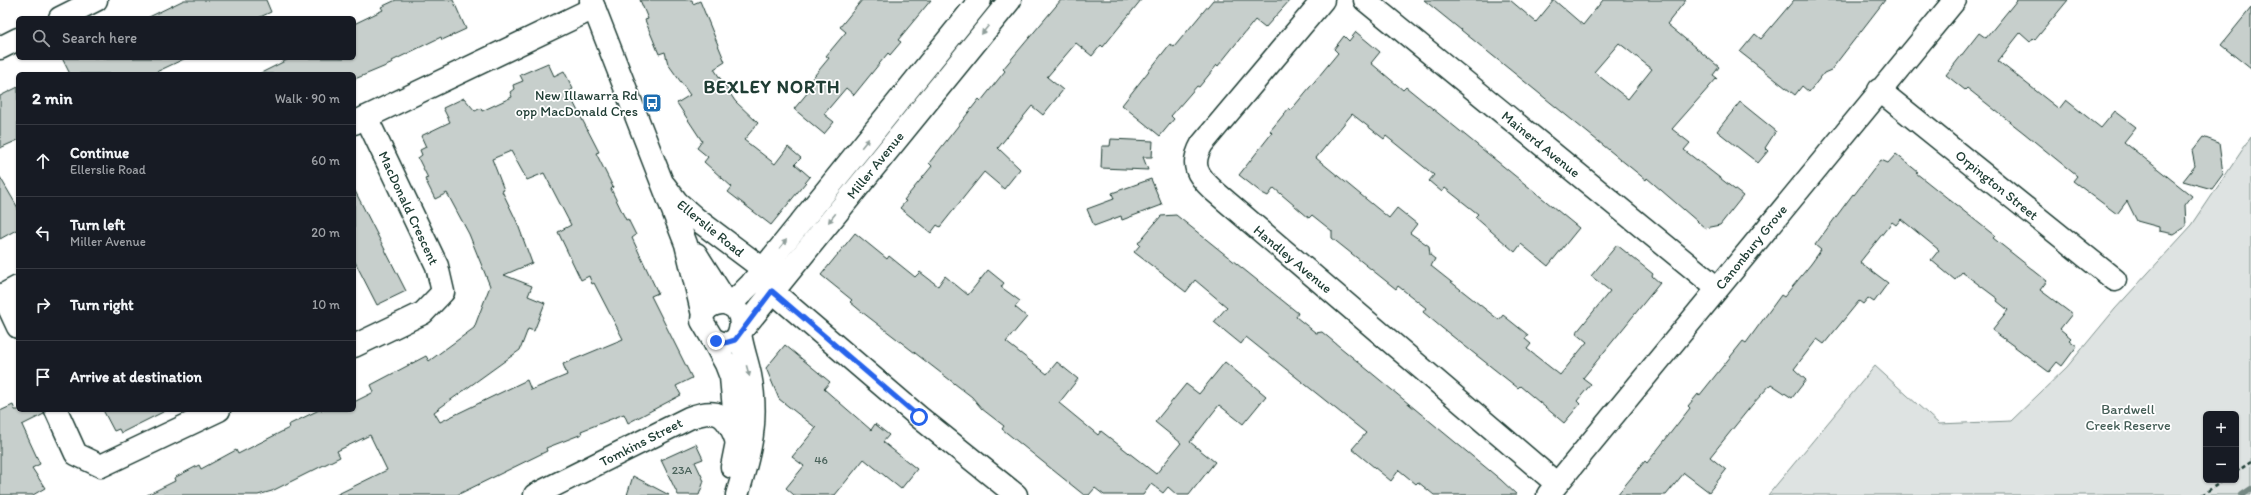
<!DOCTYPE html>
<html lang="en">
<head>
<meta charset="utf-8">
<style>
	body { margin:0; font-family:Itim,sans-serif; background:#242831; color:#f1f3f6 }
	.controls { position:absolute; right:12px; bottom:12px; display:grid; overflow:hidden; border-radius:6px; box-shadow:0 1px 3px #0004 }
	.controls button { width:36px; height:36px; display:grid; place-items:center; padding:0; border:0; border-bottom:1px solid #363941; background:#171b24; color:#f1f3f6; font:20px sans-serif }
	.stop { position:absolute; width:12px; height:12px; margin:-9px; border:3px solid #2563eb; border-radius:50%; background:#fff }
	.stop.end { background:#2563eb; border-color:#fff; box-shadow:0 1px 4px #0008 }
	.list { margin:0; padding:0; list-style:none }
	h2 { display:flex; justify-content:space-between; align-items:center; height:52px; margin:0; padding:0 16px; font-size:17px }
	h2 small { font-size:13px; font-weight:400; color:#9ea1a6 }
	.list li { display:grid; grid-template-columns:26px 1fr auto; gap:12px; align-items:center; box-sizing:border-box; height:72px; padding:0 16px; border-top:1px solid #363941 }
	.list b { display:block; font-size:15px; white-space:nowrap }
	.list p { margin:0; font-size:13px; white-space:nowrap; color:#9ea1a6 }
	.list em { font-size:13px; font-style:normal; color:#9ea1a6 }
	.icon { flex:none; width:22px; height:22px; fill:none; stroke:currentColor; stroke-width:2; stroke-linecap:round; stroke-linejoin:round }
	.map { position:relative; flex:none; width:2251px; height:495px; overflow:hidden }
	.search { position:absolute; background:#171b24; box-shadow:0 1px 3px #0004; left:16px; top:16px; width:340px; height:44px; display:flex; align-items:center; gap:10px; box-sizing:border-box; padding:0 14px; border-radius:6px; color:#9ea1a6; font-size:15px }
	.panel { position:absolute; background:#171b24; box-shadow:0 1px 3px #0004; left:16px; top:72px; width:340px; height:340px; border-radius:6px }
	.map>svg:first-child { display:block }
	.green { fill:#dee3e2; stroke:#7e908b; fill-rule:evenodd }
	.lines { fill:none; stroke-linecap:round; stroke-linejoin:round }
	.stream { stroke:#758883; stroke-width:6 }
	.building { fill:#c7cfcc; stroke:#1f3d34; fill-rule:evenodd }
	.minor-casing { stroke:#1f3d34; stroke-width:25 }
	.secondary-casing { stroke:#1f3d34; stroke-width:25 }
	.path { stroke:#1f3d34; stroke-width:2.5; stroke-dasharray:4 3; stroke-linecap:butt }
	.minor { stroke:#fff; stroke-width:22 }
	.secondary { stroke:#fff; stroke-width:22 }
	.oneway { fill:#8f9e9a }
	.route { stroke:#2563eb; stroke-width:5 }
	.labels { text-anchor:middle; stroke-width:3.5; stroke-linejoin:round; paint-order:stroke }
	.number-label { font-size:12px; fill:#49625a }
	.poi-label { font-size:14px; fill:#1f3d34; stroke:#fff; text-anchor:end }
	.street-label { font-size:14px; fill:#1f3d34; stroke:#fff }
	.park-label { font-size:14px; fill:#455e57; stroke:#fff }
	.district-label { font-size:18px; font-weight:bold; letter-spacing:1px; fill:#1f3d34; stroke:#fff }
</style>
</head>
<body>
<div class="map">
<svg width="2251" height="495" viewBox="0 0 2251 495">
	<rect width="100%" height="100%" fill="#fff"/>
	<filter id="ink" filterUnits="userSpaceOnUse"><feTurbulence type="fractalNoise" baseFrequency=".025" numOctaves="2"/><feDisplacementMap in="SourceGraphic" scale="8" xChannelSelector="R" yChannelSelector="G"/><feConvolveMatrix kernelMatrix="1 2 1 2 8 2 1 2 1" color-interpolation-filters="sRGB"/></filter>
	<g filter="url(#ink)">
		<!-- green -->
		<path class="green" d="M2251,137V495H1768L1875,366L1939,424L2011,421L2067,367L2115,309L2192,225ZM2206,414H2236V480H2206Z"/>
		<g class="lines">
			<!-- stream -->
			<path class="stream" d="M2242,495L2251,489"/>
		</g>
		<!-- building -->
		<path class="building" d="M184,0H266L271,12L258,18H147Z
			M396,0H453L466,29L442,40L441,37L392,61L393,63L355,79L354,74H259L291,58H354V24L383,10L381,7Z
			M640,0H692L693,4L700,1L725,62L714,69L735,101L758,123L744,140L775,164L788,147L801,158L795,164L810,177L771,225L728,192L732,187L704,162L708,157L697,148L702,141L677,103L690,95L668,64L665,52L659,54L645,20L648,19Z
			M862,0H931L898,40L901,42L890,55L888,53L854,95L846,88L824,114L834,122L824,134L794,109L809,91L805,87L829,58L826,56L846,32L840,27Z
			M1061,0H1141L1103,47L1101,45L1092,56L1076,43L1047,77L1063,90L1043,115L1032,106L998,148L1020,169L1004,189L984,172L940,227L937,225L931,233L900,208L906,201L904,200L932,166L929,163L940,149L979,99L981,101L1005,71L1003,69Z
			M1213,0H1290L1265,28L1255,20L1218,66L1217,65L1199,87L1197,86L1171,116L1174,119L1160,136L1122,105L1170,44L1174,47Z
			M1424,0H1510L1536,22L1554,0L1583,25L1603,0H1686L1667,24L1719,67L1713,75L1717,78L1672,129L1690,143L1684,150L1743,196L1720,225L1705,228L1647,178L1646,180ZM1619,43L1652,69L1628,99L1594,72Z
			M1794,0H1885L1831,70L1824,73L1809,92L1802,86L1795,95L1740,52L1755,34L1761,39Z
			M2017,0H2068L2035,40L2033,38L2030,42L2020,33L1998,61L2059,109L2066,100L2101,128L2115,111L2136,127L2124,142L2192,196L2185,205L2186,226L2174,234L2159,231V227L2137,221L2127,201L2117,214L2073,181L2077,176L2024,133L1967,88L1965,90L1946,75L1979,33L1986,38Z
			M2251,8V69L2221,45Z
			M1356,32L1380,52L1371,63L1403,90L1406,87L1579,228L1548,266L1521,244L1515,252L1475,217L1478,214L1445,188L1442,192L1429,181L1434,175L1386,136L1384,139L1352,114L1316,158L1389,218L1397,208L1417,224L1410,233L1429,246L1430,255L1435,259L1431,266L1499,320L1503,315L1528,335L1525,339L1531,344L1527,349L1560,375L1587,342L1576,333L1610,291L1591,276L1617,245L1653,274L1652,276L1660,283L1583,378L1591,384L1577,401L1580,404L1564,423L1520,386L1518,388L1442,328L1423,312L1426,308L1398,286L1396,289L1332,238V231L1312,215L1309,218L1274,188L1268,196L1262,193L1239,175L1272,133L1270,131L1289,108L1291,110L1338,53L1334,49L1344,36L1349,41Z
			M62,58H186L152,74H70Z
			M548,63L554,76L564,71L573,89L568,92L599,152L596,153L613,187L611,189L626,220L628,219L636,235L632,238L658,293L651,296L692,378L676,386L681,395L628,423L624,414L581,431L582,434L546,448L547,451L457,495H336L387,470L370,435L337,451L340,457L272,491L258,495H147L175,481L174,478L199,465L201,469L236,450L238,454L289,428L288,425L319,410H354V402L374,392L371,385L426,356L429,361L474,328L490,286L469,234L447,193L435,199L425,179L428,178L418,158L422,155L420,150L426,147L421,136L450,122L443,108L464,98L475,111L481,108L482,111L512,97L510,92L514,89L513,85L523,81L520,75ZM511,151L527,180L544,173L571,225L558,232L581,280L589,276L592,284L594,283L623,339L563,364L567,375L531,390L527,380L440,422L434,412L520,350L528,329L534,331L545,303L528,296L532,286L504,275L532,263L517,222L502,191L504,190L492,159Z
			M18,87V140L0,148V96Z
			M1740,102L1776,131L1765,148L1768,151L1758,163L1717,131Z
			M2203,137L2219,143L2223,174L2212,189L2183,181L2195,166L2192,151Z
			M1111,139L1153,141L1152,157H1143L1148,170L1101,168L1102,146H1110Z
			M1896,154L1918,172L1916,173L1995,236L1993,238L2047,281L2040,290L2072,314L2060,329L2071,338L2069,340L2077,346L2062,366L2057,362L2049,372L1992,330L2008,310L1997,301L1998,299L1962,272L1955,280L1931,260L1939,250L1901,219L1896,225L1892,222L1860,262L1888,283L1874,302L1868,298L1863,304L1859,301L1824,344L1817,339L1794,369L1806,380L1792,398L1771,384L1752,405L1710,457L1726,470L1709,492L1684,473L1666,495H1617L1645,461L1647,463L1690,408L1688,406L1698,394L1699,396L1743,341L1746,343L1781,295L1784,297L1811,264L1821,250L1815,245L1853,194L1854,195L1881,160L1888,163Z
			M0,177L18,208V229L0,239Z
			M1151,179L1162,205L1122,220L1121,216L1094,226L1087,209L1114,199L1112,193Z
			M354,189L406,291L377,305L354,260Z
			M1176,215L1298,313L1296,317L1316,333L1322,332L1340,347L1501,480L1517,495H1434L1418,482L1416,484L1399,470L1391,481L1352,449L1366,433L1246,337L1241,344L1214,322L1227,307L1195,280L1186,292L1134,252L1140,245L1138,243L1161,216Z
			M855,233L887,259L889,256L915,277L920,272L938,286L945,276L968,295L988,270L1004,283L1001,287L1020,301L1015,307L1027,317L1006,342L1047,374L1057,362L1078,379L1059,403L1098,435L1101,431L1156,474L1181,443L1155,422L1186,384L1199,394L1225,362L1266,396L1243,424L1219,405L1190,442L1215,462L1189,495H1177L1168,487L1163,493L1151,484L1143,495H1104L1095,488L1089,495H1084L1002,429L1004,426L982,409L972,397L862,312L850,302L852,300L821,275Z
			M785,345L830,382L824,389L871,430L875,424L889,435L883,442L917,469L901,489L864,459L835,495H794L786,488L804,466L792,457L816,428L779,399L766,368Z
			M13,405L15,410H44V414L22,425L40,464L32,468L45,488L33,495H0V411Z
			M103,410H167L121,433L119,429L114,431Z
			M696,444L703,459L695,462L704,481L699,495H678L661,460Z
			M633,476L669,495H627Z"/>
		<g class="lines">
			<!-- minor casing -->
			<g class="minor-casing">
				<path id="minor" d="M1323,0L1202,144C1190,165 1197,175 1213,190L1557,484
					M1365,0L1717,288
					M60,18L96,0
					M0,48L18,39
					M1879,90L2115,280
					M354,123L594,8
					M665,186L677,202L695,218L763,269L772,291L919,417L1016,495
					M18,287L3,295L18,327
					M730,305L751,284L980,0
					M741,331L1010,0
					M354,346L423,313L443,292L437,266L366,117
					M56,410L76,454L101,466L219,410
					M535,495L689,418C718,407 727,414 737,442
					M1548,495L1955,0"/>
			</g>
			<!-- secondary casing -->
			<g class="secondary-casing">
				<path id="secondary" d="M591,0L686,244L703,315
					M696,254L727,303
					M721,303C752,301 744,361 712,338L702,321C702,310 711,304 721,303Z
					M712,338L726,364L731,377L737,442L732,467
					M737,495C750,453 759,420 750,375C747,360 742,348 740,333"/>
			</g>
			<!-- path -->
			<path class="path" d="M2236,472L2251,462
				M2202,495L2224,480"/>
			<!-- minor -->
			<use href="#minor" class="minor"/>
			<!-- secondary -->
			<use href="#secondary" class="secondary"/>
		</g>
		<!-- one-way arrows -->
		<defs><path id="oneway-solid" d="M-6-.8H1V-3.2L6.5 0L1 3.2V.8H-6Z"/></defs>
		<g class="oneway">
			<use href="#oneway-solid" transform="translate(985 30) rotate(129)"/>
			<use href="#oneway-solid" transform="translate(865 143) rotate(-51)"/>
			<use href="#oneway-solid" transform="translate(832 218) rotate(129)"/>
			<use href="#oneway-solid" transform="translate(783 244) rotate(-51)"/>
			<use href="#oneway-solid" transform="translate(748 371) rotate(74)"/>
		</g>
	</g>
	<g class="lines" filter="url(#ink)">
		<!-- route -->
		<path class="route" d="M716,341L725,343L735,340L772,291L919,417"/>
	</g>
	<!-- icons -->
	<defs>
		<g id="bus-square" transform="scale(1)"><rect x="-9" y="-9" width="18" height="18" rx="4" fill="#1f6fb2" stroke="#fff"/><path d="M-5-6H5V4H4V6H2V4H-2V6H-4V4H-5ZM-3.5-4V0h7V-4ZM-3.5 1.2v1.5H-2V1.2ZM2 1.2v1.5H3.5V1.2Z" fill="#fff"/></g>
	</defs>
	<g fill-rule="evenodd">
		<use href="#bus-square" x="652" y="103"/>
	</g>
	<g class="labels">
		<!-- number labels -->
		<g class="number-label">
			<text x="821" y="464">46</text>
			<text x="682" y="474">23A</text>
		</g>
		<!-- poi labels -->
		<g class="poi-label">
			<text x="638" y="100">New Illawarra Rd<tspan x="638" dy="16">opp MacDonald Cres</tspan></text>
		</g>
		<!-- street labels -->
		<g class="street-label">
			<text transform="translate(1541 144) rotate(39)" y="5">Mainerd Avenue</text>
			<text transform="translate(875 165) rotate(-51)" y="5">Miller Avenue</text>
			<text transform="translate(1997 185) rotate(39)" y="5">Orpington Street</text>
			<text transform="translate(409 208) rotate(65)" y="5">MacDonald Crescent</text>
			<text transform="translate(711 228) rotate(39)" y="5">Ellerslie Road</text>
			<text transform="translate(1751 247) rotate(-51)" y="5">Canonbury Grove</text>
			<text transform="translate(1293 259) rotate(40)" y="5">Handley Avenue</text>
			<text transform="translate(641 442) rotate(-27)" y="5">Tomkins Street</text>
		</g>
		<!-- park labels -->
		<g class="park-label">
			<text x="2128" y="414">Bardwell<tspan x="2128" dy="16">Creek Reserve</tspan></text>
		</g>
		<!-- district labels -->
		<g class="district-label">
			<text x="772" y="93">BEXLEY NORTH</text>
		</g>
	</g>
</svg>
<div class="controls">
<button>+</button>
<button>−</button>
</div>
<div class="stop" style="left:919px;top:417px"></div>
<div class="stop end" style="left:716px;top:341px"></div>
<div class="search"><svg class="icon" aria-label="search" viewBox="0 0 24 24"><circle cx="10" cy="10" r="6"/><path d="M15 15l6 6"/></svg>Search here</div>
<section class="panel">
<h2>2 min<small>Walk · 90 m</small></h2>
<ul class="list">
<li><svg class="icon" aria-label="ahead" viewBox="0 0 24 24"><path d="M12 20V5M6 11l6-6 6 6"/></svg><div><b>Continue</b><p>Ellerslie Road</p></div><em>60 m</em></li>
<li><svg class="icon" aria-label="left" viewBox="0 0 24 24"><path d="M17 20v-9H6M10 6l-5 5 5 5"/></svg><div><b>Turn left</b><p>Miller Avenue</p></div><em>20 m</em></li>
<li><svg class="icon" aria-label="right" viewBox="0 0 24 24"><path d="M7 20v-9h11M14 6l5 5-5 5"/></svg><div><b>Turn right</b></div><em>10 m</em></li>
<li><svg class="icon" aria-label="arrive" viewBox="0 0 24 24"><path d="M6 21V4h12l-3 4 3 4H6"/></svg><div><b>Arrive at destination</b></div></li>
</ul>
</section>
</div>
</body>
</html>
